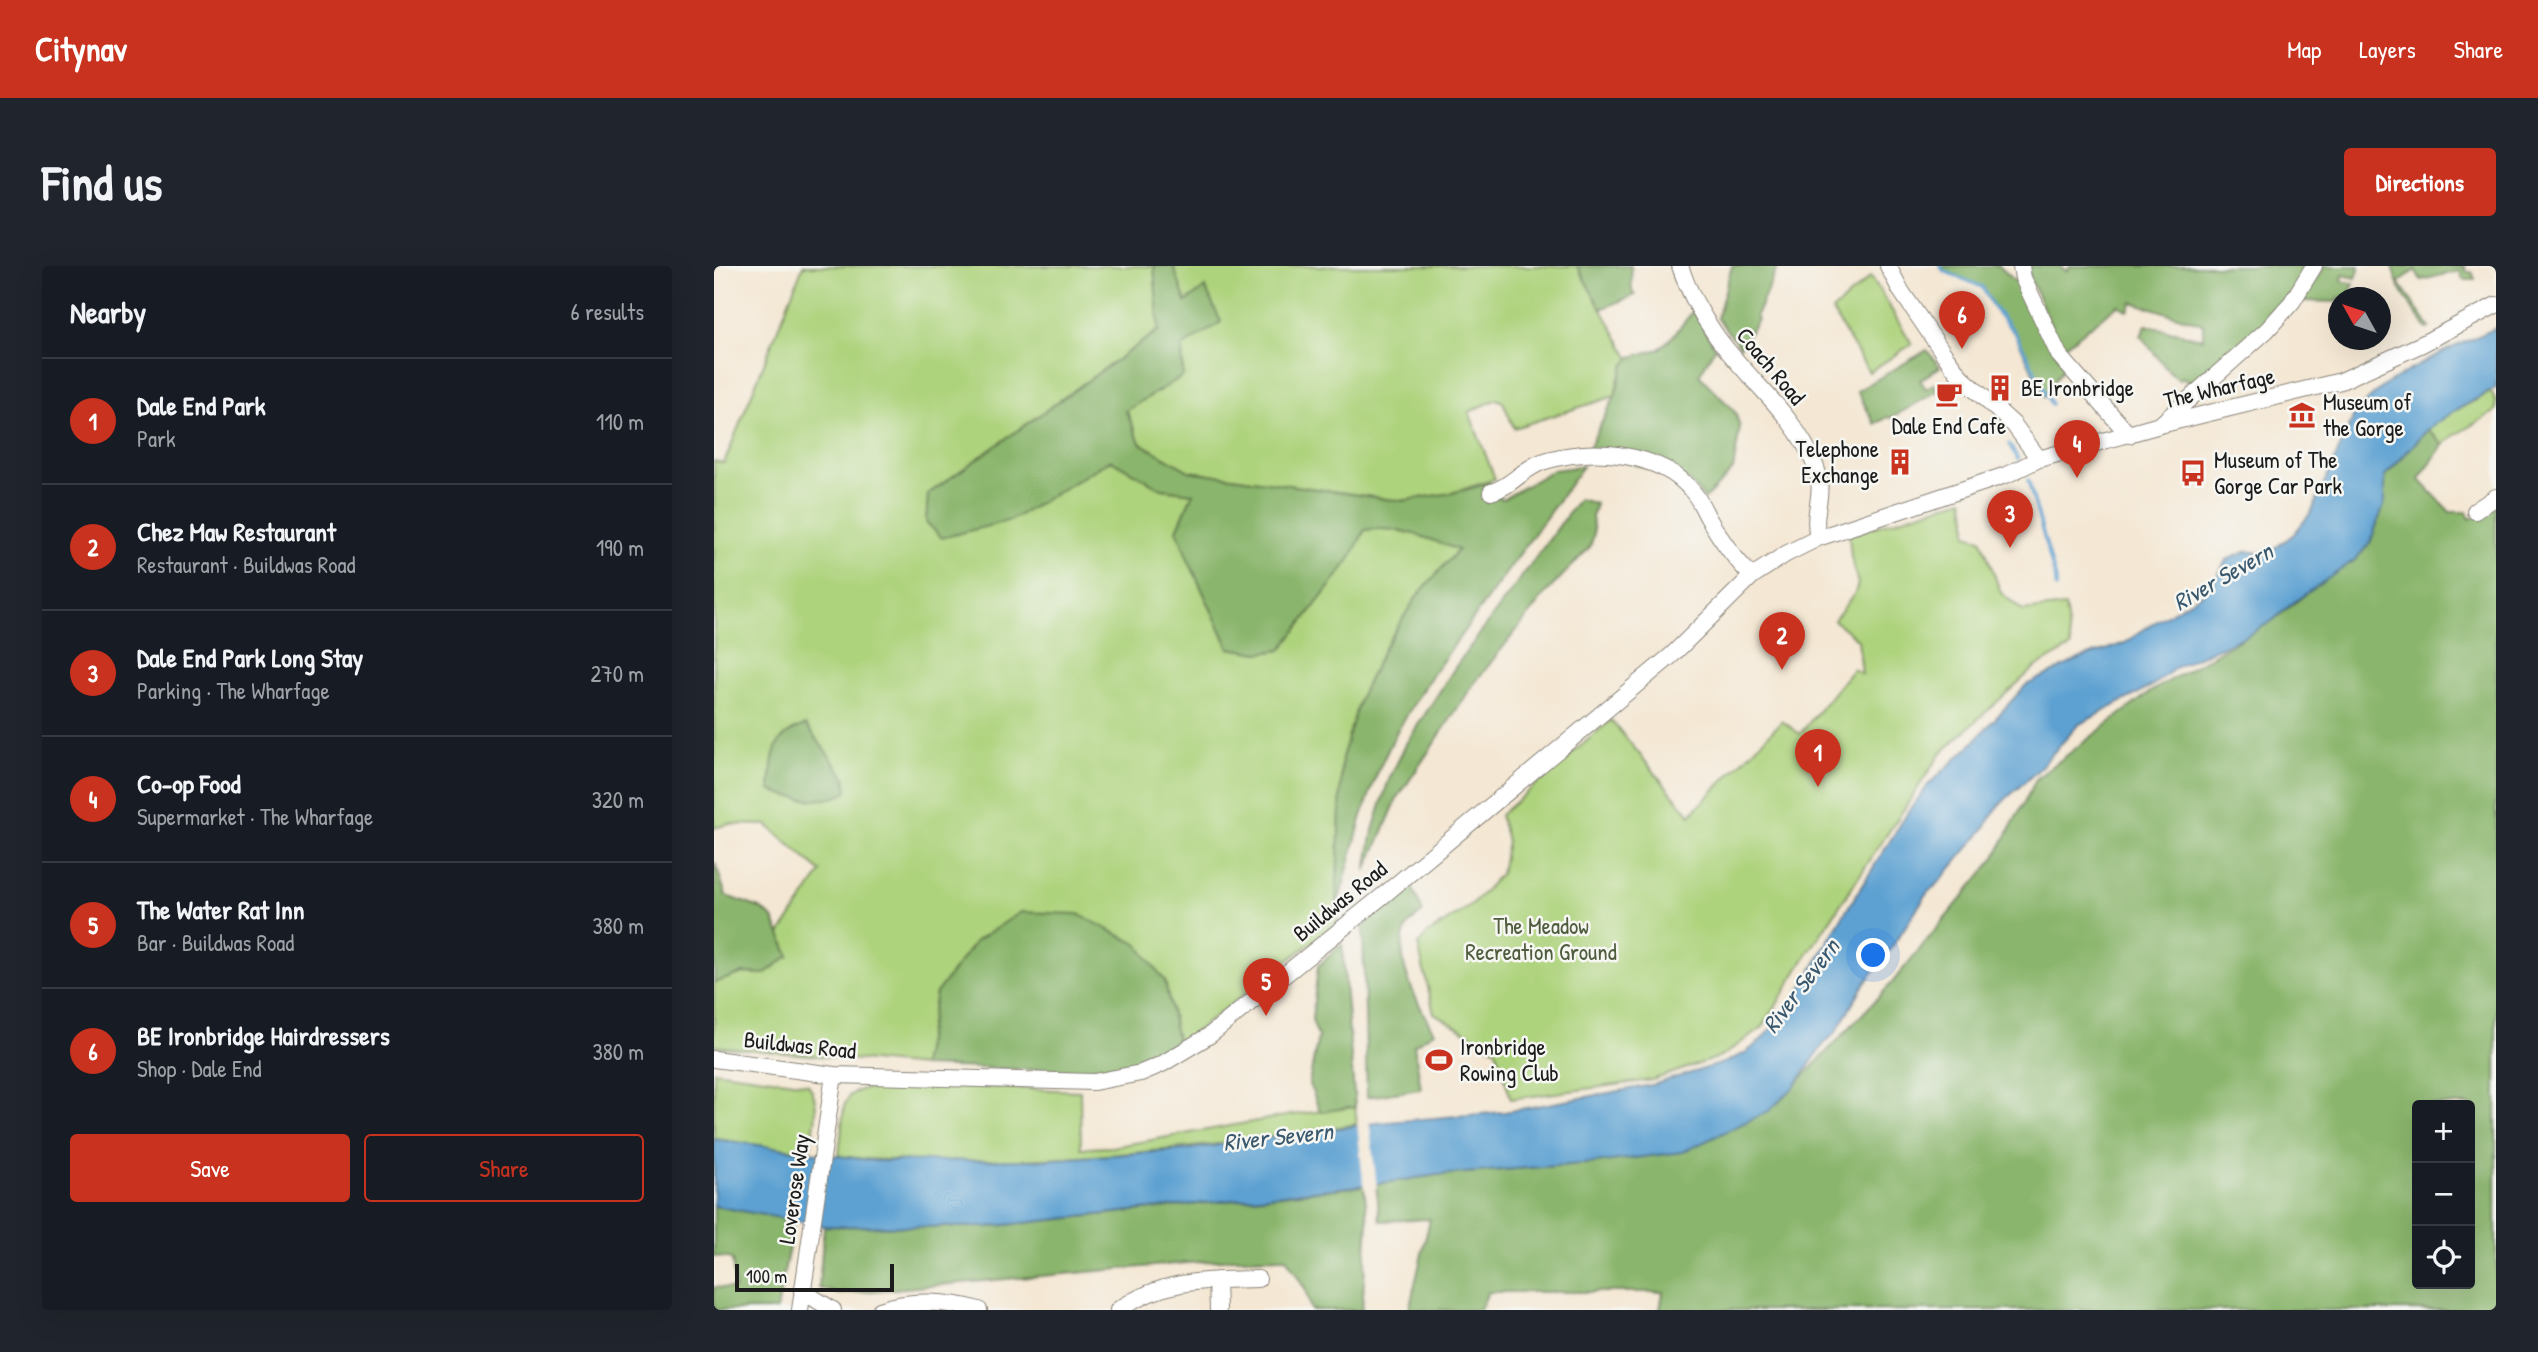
<!DOCTYPE html>
<html lang="en">
<head>
<meta charset="utf-8">
<style>
	body { margin:0; font-family:"Patrick Hand",sans-serif; background:#20242c; color:#f1f3f6 }
	.controls { position:absolute; right:21px; bottom:21px; display:grid; overflow:hidden; border-radius:7px; box-shadow:0 7px 28px #0002 }
	.controls button { width:63px; height:63px; display:grid; place-items:center; padding:0; border:0; border-bottom:2px solid #363941; background:#171b24; color:#f1f3f6; font:35px sans-serif }
	.compass { position:absolute; left:1614px; top:21px; width:63px; height:63px; border-radius:50%; background:#171b24; box-shadow:0 7px 28px #0002; rotate:310deg }
	.scale { position:absolute; left:21px; bottom:18px; width:159px; box-sizing:border-box; padding-left:7px; border:4px solid #1c1c1c; border-top:0; font-size:19px; line-height:24px; white-space:nowrap; color:#1c1c1c; -webkit-text-stroke:5px #f6f6f2; paint-order:stroke }
	.you { position:absolute; left:1160px; top:690px; width:24px; height:24px; margin:-18px; border:5px solid #fff; border-radius:50%; background:#1a73e8; box-shadow:0 0 0 10px #1a73e833 }
	.badge { display:grid; place-items:center; width:46px; height:46px; border-radius:50%; background:#c8321e; color:#fff; font-size:23px; font-weight:700 }
	.pin { position:absolute; translate:-50% -58px; filter:drop-shadow(0 2px 4px #0008) }
	.pin::after { content:''; position:absolute; top:37px; width:24px; height:21px; background:inherit; clip-path:polygon(0 0,100% 0,50% 100%) }
	.list { margin:0; padding:0; list-style:none }
	h2 { display:flex; justify-content:space-between; align-items:center; height:91px; margin:0; padding:0 28px; font-size:30px }
	h2 small { font-size:23px; font-weight:400; color:#9ea1a6 }
	.list li { display:grid; grid-template-columns:46px 1fr auto; gap:21px; align-items:center; box-sizing:border-box; height:126px; padding:0 28px; border-top:2px solid #363941 }
	.list b { display:block; font-size:26px; white-space:nowrap }
	.list p { margin:0; font-size:23px; white-space:nowrap; color:#9ea1a6 }
	.list em { font-size:23px; font-style:normal; color:#9ea1a6 }
	.actions { display:flex; gap:14px; padding:21px 28px }
	.actions a { flex:1; padding:16px 0; border:2px solid #c8321e; border-radius:7px; text-align:center; font-size:24px; color:#c8321e }
	.actions .main { background:#c8321e; color:#fff }
	.icon { flex:none; width:38px; height:38px; fill:none; stroke:currentColor; stroke-width:2; stroke-linecap:round; stroke-linejoin:round }
	.map { position:relative; flex:none; width:1782px; height:1044px; overflow:hidden; border-radius:7px }
	header { display:flex; align-items:center; gap:42px; box-sizing:border-box; height:98px; padding:0 35px; background:#c8321e; color:#fff }
	header strong { font-size:33px }
	nav { display:flex; gap:38px; margin-inline-start:auto; font-size:24px }
	.intro { display:flex; align-items:center; justify-content:space-between; box-sizing:border-box; height:168px; padding:0 42px }
	h1 { margin:0; font-size:49px }
	.button { padding:18px 32px; border-radius:7px; background:#c8321e; color:#fff; font-size:24px; font-weight:700 }
	main { display:flex; gap:42px; padding:0 42px }
	aside { flex:1; background:#171b24; border-radius:7px; box-shadow:0 7px 28px #0002 }
	.map>svg:first-child { display:block }
	.green { fill:#aed37d; stroke:#65784c; stroke-width:2 }
	.forest { fill:#8ab56c; stroke:#536844; stroke-width:2; fill-rule:evenodd }
	.water { fill:#5da1d2; stroke:#3c5e77; stroke-width:2 }
	.pier { fill:#f4e7d3 }
	.lines { fill:none; stroke-linecap:round; stroke-linejoin:round }
	.stream { stroke:#5da1d2; stroke-width:3.5 }
	.minor-casing { stroke:#888278; stroke-width:18 }
	.minor { stroke:#fff; stroke-width:16 }
	.labels { text-anchor:middle; stroke-width:5; stroke-linejoin:round; paint-order:stroke }
	.street-label { font-size:23px; fill:#1c1c1c; stroke:#f6f6f2 }
	.poi-label { font-size:23px; fill:#1c1c1c; stroke:#f6f6f2; text-anchor:start }
	.park-label { font-size:23px; fill:#4f5c3e; stroke:#f6f6f2 }
	.water-label { font-size:24px; font-style:italic; fill:#39586e; stroke:#f6f6f2 }
</style>
</head>
<body>
<header>
<strong>Citynav</strong>
<nav><a>Map</a><a>Layers</a><a>Share</a></nav>
</header>
<div class="intro"><h1>Find us</h1><a class="button">Directions</a></div>
<main>
<aside>
<h2>Nearby<small>6 results</small></h2>
<ul class="list">
<li><span class="badge">1</span><div><b>Dale End Park</b><p>Park</p></div><em>110 m</em></li>
<li><span class="badge">2</span><div><b>Chez Maw Restaurant</b><p>Restaurant · Buildwas Road</p></div><em>190 m</em></li>
<li><span class="badge">3</span><div><b>Dale End Park Long Stay</b><p>Parking · The Wharfage</p></div><em>270 m</em></li>
<li><span class="badge">4</span><div><b>Co-op Food</b><p>Supermarket · The Wharfage</p></div><em>320 m</em></li>
<li><span class="badge">5</span><div><b>The Water Rat Inn</b><p>Bar · Buildwas Road</p></div><em>380 m</em></li>
<li><span class="badge">6</span><div><b>BE Ironbridge Hairdressers</b><p>Shop · Dale End</p></div><em>380 m</em></li>
</ul>
<div class="actions"><a class="main">Save</a><a>Share</a></div>
</aside>
<div class="map">
<svg width="1782" height="1044" viewBox="0 0 1782 1044">
	<rect width="100%" height="100%" fill="#f6f6f2"/>
	<filter id="ink" filterUnits="userSpaceOnUse"><feTurbulence type="fractalNoise" baseFrequency=".0143" numOctaves="2"/><feDisplacementMap in="SourceGraphic" scale="14" xChannelSelector="R" yChannelSelector="G"/><feConvolveMatrix kernelMatrix="1 2 1 2 8 2 1 2 1" color-interpolation-filters="sRGB"/></filter>
	<filter id="wash" filterUnits="userSpaceOnUse"><feTurbulence type="fractalNoise" baseFrequency=".00686" numOctaves="4" result="noise"/><feDisplacementMap in="SourceGraphic" scale="28" xChannelSelector="R" yChannelSelector="G"/><feGaussianBlur stdDeviation="1.57" result="paint"/><feColorMatrix in="noise" values="0 0 0 0 0 0 0 0 0 0 0 0 0 0 0 0 0 1.4 0 .05"/><feComposite in="paint" operator="in"/></filter>
	<g filter="url(#wash)">
		<rect width="100%" height="100%" fill="#f4e7d3"/>
		<!-- green -->
		<path class="green" d="M89,0H440L445,64L214,228L296,254L397,194L448,223L479,227L463,264L474,293L515,382L545,387L567,384L635,295L650,264C685,259 713,272 745,284L703,330L628,492L622,645L624,656L464,779L451,715L222,727L208,800L0,780V717L29,707L50,708L74,690L66,668L107,606L53,559L15,558L0,562V195L10,197Z
			M459,0H863L916,93L904,114L901,130L800,162L789,136L783,133L755,146L781,213L738,227L687,235L475,205L426,177L412,144L469,110L468,81L472,36Z
			M1157,10L1198,78L1155,106L1118,45Z
			M1777,126L1782,136V145L1741,169L1729,179L1714,163L1739,146Z
			M1249,233L1253,253V269L1267,273L1287,327L1309,345L1351,340L1357,381L1320,402L1227,487L1091,692L1049,761L1008,790L938,814L797,833L782,784L720,747L704,679L712,669L758,639L787,607L793,575L786,549L897,454L976,549L1068,455L1086,468L1139,403L1148,408L1144,374L1120,354L1141,327L1144,318L1137,291L1135,269Z
			M0,805L94,818C109,839 99,863 95,886L0,873Z
			M248,820L366,825L367,882L398,881L577,849L641,841L643,858C515,879 387,894 257,895C213,895 169,896 125,890L130,840L136,829L148,823Z"/>
		<!-- forest -->
		<path class="forest" d="M440,0H459L472,36L491,21L507,56L468,81L469,110L412,145L426,177L475,205L687,235L738,227L776,217L777,226L789,233L839,204L869,200L712,418L683,465L664,505L648,550L622,645L628,492L646,431L670,382L703,330L744,284C713,272 685,259 651,264L635,295L567,384L545,387L515,382L474,293L463,264L479,227L448,223L397,194L297,254L228,272L212,256L214,228L445,64Z
			M863,0H917L918,25L921,29L887,43Z
			M1018,0H1064L1042,50L1044,54L1026,81L1003,52Z
			M1226,0H1285L1303,17L1350,100L1330,131L1302,69L1279,41L1268,21L1230,5Z
			M1314,0H1346L1352,5L1357,0H1595L1570,43L1483,121L1477,114L1474,116L1469,111L1465,114L1452,102L1427,70L1432,59L1489,73V58L1418,36L1414,45L1404,39L1347,83L1316,12Z
			M1610,0H1646L1642,12L1629,9L1628,15L1640,18L1634,31L1624,32V36L1590,35Z
			M1679,0H1750L1753,6H1758L1761,13H1749L1746,5L1707,14L1701,4L1685,16L1716,62L1713,63C1702,47 1679,18 1679,0Z
			M980,44L1001,82L985,109L1021,146L1026,161L1019,204L991,233L975,215L874,184L901,130L909,101L917,91L945,83L959,70Z
			M1213,84L1226,101L1206,114L1212,123L1220,118L1224,125L1177,152L1174,151L1161,158L1143,125Z
			M1714,163L1729,179L1705,213L1736,246H1753L1756,253L1782,240V1044H946L949,1026H774L766,1044H695L716,953L666,955L662,918L723,909L881,897L1063,838L1177,718L1280,593L1323,512L1436,426L1558,355L1656,277L1670,236L1671,210ZM1703,839H1756V1018H1703Z
			M865,233L882,238L878,251L880,268L876,281L833,326L759,419L683,533L652,605L659,564L674,516L693,476L742,400Z
			M92,459L131,511L133,526C111,539 79,533 56,524C59,490 56,470 92,459Z
			M1,596L12,630L46,642L59,652L75,690L50,708L29,707L0,717Z
			M697,619L709,646C704,651 696,655 693,661C677,690 705,740 720,766L700,779L707,823L653,831L649,661Z
			M307,646L364,648L423,678L451,715L464,779L450,789L431,798L395,806L208,800L222,727L262,675Z
			M628,678L641,841L606,846L595,817L604,771L598,754L604,700Z
			M650,920L654,957L648,1044H597L591,1023L572,992L518,993L125,1028L105,1022L110,960L273,961Z
			M0,940L80,954L63,1044H0V1021L21,1023L18,993L0,990Z"/>
		<!-- water -->
		<path class="water" d="M1782,62V122L1739,146L1714,163L1671,210V236L1656,277L1642,293L1579,337L1558,355L1534,369L1464,400L1438,420L1364,459L1322,506L1285,539L1270,563L1222,620L1214,626L1178,681L1149,720L1122,766L1110,778L1080,821L1055,845L969,886L881,897L723,909L662,918L273,961L110,960L0,940V873L162,895L327,894L469,884L662,857L790,846L938,819L1012,796L1033,786L1048,773L1077,740L1127,653L1196,543L1215,518L1256,480L1312,419L1365,393L1411,377L1433,361L1491,326L1501,315L1512,294L1534,285L1546,287L1561,282L1580,268L1598,245L1642,145L1668,121L1692,106L1731,85Z"/>
		<!-- pier -->
		<path class="pier" d="M655,854L663,922L650,923L643,856Z"/>
		<g class="lines">
			<!-- stream -->
			<path class="stream" d="M1226,0L1230,5L1268,21L1279,41L1302,68L1337,138
				M1295,178L1304,193
				M1314,214L1342,314V322"/>
		</g>
	</g>
	<g filter="url(#ink)">
		<g class="lines">
			<!-- minor casing -->
			<g class="minor-casing">
				<path id="minor" d="M966,0C974,25 988,50 1003,71C1035,115 1079,146 1101,199C1113,228 1097,244 1104,272
					M1174,0L1187,25L1232,91L1247,111L1300,159L1325,193
					M1307,0L1309,12L1345,89L1415,169
					M1447,158L1553,64L1578,36L1600,0
					M777,226C797,221 808,203 828,196C874,180 947,185 979,226C985,233 989,242 993,250C1006,272 1020,293 1038,310
					M1761,245L1782,231
					M0,793L120,809L380,816L427,807L448,798L496,769L671,628L958,389L1038,310L1072,288L1104,272L1292,209L1325,193L1446,159L1627,115L1708,78L1782,39
					M503,1014L504,1044
					M88,1025L119,1044
					M86,1044L120,809
					M166,1044C195,1033 236,1035 265,1044
					M404,1044C450,1013 490,1014 544,1013"/>
			</g>
			<!-- minor -->
			<use href="#minor" class="minor"/>
		</g>
	</g>
	<!-- icons -->
	<defs>
		<g id="building-bare" transform="scale(2.1)"><path d="M-4-6H4V6H1V3H-1V6H-4ZM-2.5-4.3h1.7v1.8h-1.7ZM.8-4.3h1.7v1.8H.8ZM-2.5-1h1.7V.8h-1.7ZM.8-1h1.7V.8H.8Z" fill="#c8321e" stroke="#f6f6f2" stroke-width="2.5" paint-order="stroke"/></g>
		<g id="cafe-bare" transform="scale(2.1)"><path d="M-5.5-4.5H6V0H3Q3 3.5 0 3.5H-2.5Q-5.5 3.5-5.5 0ZM3-3.2v2h1.7v-2ZM-6 4.5H4V6H-6Z" fill="#c8321e" stroke="#f6f6f2" stroke-width="2.5" paint-order="stroke"/></g>
		<g id="museum-bare" transform="scale(2.1)"><path d="M0-6L6-3V-2H-6V-3ZM-5-1h2V3h-2ZM-1-1h2V3h-2ZM3-1h2V3H3ZM-6 4H6V6H-6Z" fill="#c8321e" stroke="#f6f6f2" stroke-width="2.5" paint-order="stroke"/></g>
		<g id="bus-bare" transform="scale(2.1)"><path d="M-5-6H5V4H4V6H2V4H-2V6H-4V4H-5ZM-3.5-4V0h7V-4ZM-3.5 1.2v1.5H-2V1.2ZM2 1.2v1.5H3.5V1.2Z" fill="#c8321e" stroke="#f6f6f2" stroke-width="2.5" paint-order="stroke"/></g>
		<g id="stadium-bare" transform="scale(2.1)"><path d="M0-5a6.5 5 0 1 0 0 10a6.5 5 0 1 0 0-10ZM-3.5-1.8h7v3.6h-7Z" fill="#c8321e" stroke="#f6f6f2" stroke-width="2.5" paint-order="stroke"/></g>
	</defs>
	<g fill-rule="evenodd">
		<use href="#building-bare" x="1286" y="122"/>
		<use href="#cafe-bare" x="1235" y="128"/>
		<use href="#museum-bare" x="1588" y="149"/>
		<use href="#building-bare" x="1186" y="196"/>
		<use href="#bus-bare" x="1479" y="207"/>
		<use href="#stadium-bare" x="725" y="794"/>
	</g>
	<g class="labels">
		<!-- street labels -->
		<g class="street-label">
			<text transform="translate(1057 100) rotate(50)" y="8">Coach Road</text>
			<text transform="translate(1505 122) rotate(-13)" y="8">The Wharfage</text>
			<text transform="translate(626 635) rotate(-39)" y="8">Buildwas Road</text>
			<text transform="translate(86 779) rotate(6)" y="8">Buildwas Road</text>
			<text transform="translate(80 923) rotate(-82)" y="8">Loverose Way</text>
		</g>
		<!-- poi labels -->
		<g class="poi-label">
			<text x="1307" y="130">BE Ironbridge</text>
			<text x="1609" y="144">Museum of<tspan x="1609" dy="26">the Gorge</tspan></text>
			<text x="1235" y="168" text-anchor="middle">Dale End Cafe</text>
			<text x="1165" y="191" text-anchor="end">Telephone<tspan x="1165" dy="26">Exchange</tspan></text>
			<text x="1500" y="202">Museum of The<tspan x="1500" dy="26">Gorge Car Park</tspan></text>
			<text x="746" y="789">Ironbridge<tspan x="746" dy="26">Rowing Club</tspan></text>
		</g>
		<!-- park labels -->
		<g class="park-label">
			<text x="827" y="668">The Meadow<tspan x="827" dy="26">Recreation Ground</tspan></text>
		</g>
		<!-- water labels -->
		<g class="water-label">
			<text transform="translate(1509 311) rotate(-30)" y="8">River Severn</text>
			<text transform="translate(1087 720) rotate(-53)" y="8">River Severn</text>
			<text transform="translate(564 871) rotate(-6)" y="8">River Severn</text>
		</g>
	</g>
</svg>
<div class="controls">
<button>+</button>
<button>−</button>
<button><svg class="icon" aria-label="locate" viewBox="0 0 24 24"><circle cx="12" cy="12" r="6"/><path d="M12 2v4M12 18v4M2 12h4M18 12h4"/></svg></button>
</div>
<svg class="compass" viewBox="-18 -18 36 36"><path d="M0-13l5 13h-10z" fill="#e53935"/><path d="M0 13l5-13h-10z" fill="#9ea1a6"/></svg>
<div class="scale">100 m</div>
<div class="you"></div>
<div class="pin badge" style="left:1104px;top:521px">1</div>
<div class="pin badge" style="left:1068px;top:404px">2</div>
<div class="pin badge" style="left:1296px;top:282px">3</div>
<div class="pin badge" style="left:1363px;top:212px">4</div>
<div class="pin badge" style="left:552px;top:750px">5</div>
<div class="pin badge" style="left:1248px;top:83px">6</div>
</div>
</main>
</body>
</html>
